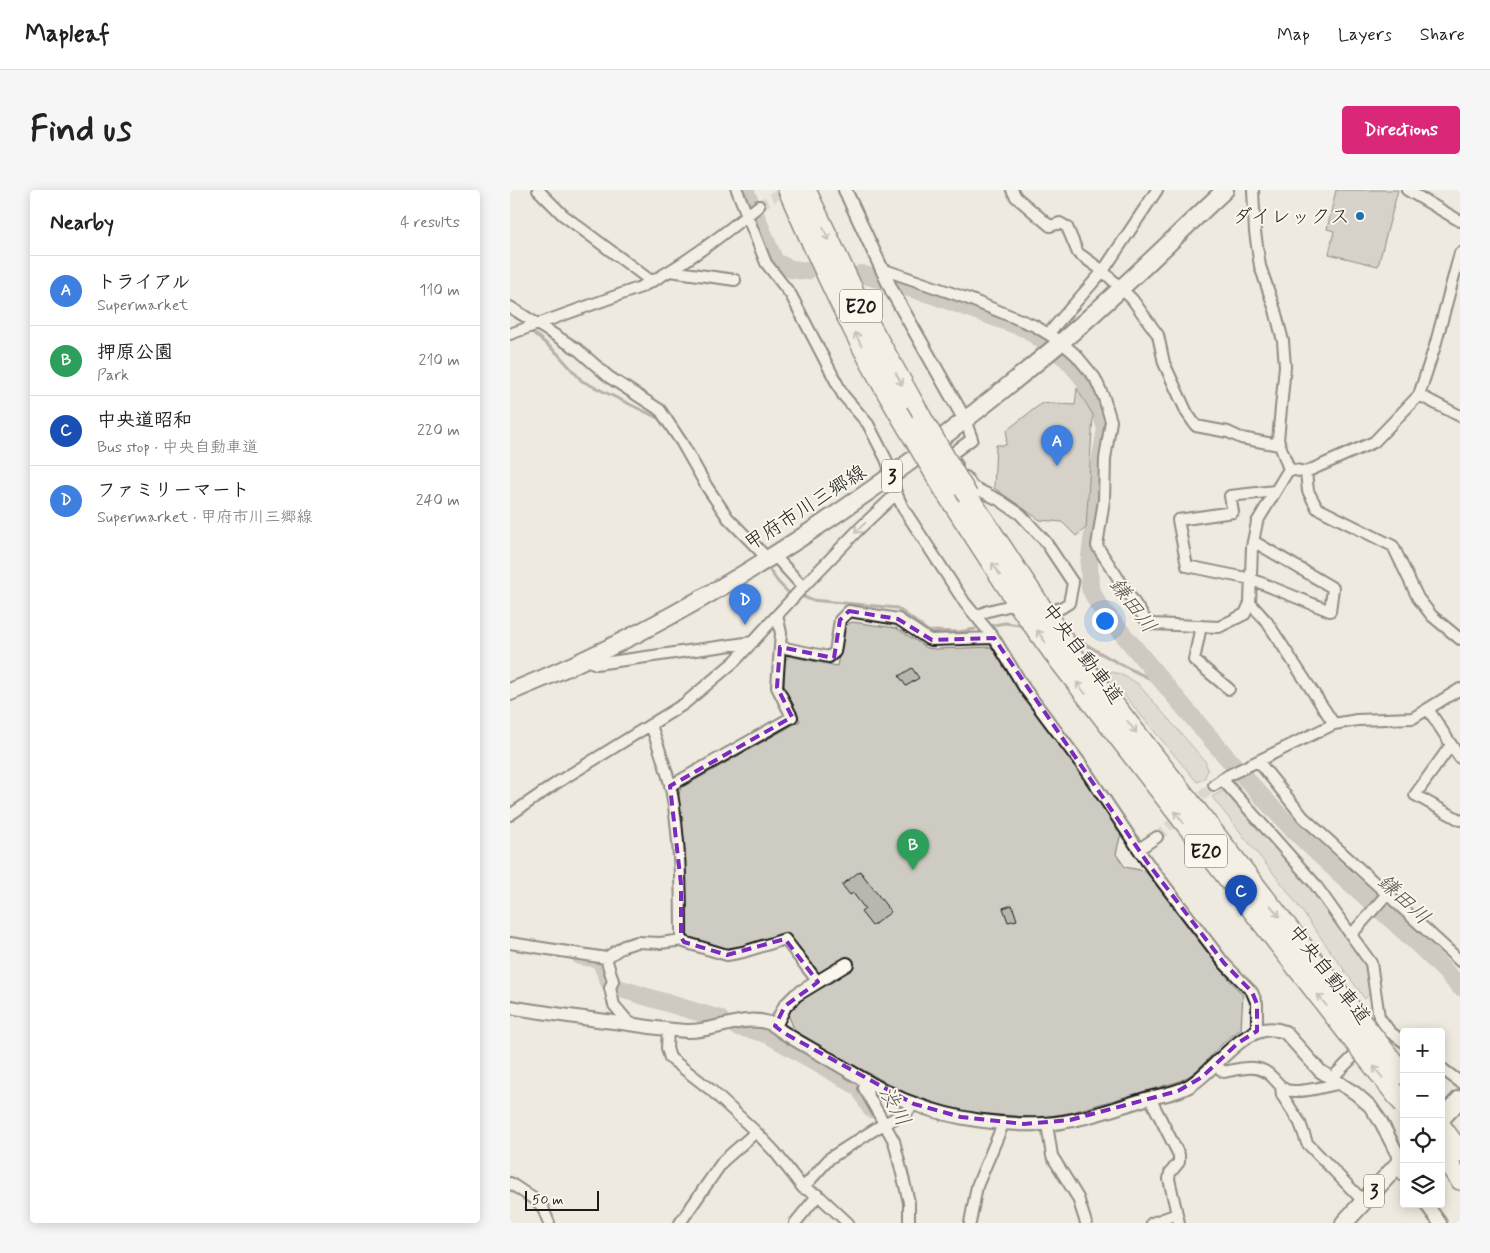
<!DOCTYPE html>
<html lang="en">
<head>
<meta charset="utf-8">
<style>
	body { margin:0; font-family:Mynerve,"Klee One",sans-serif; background:#f6f6f6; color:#222 }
	.controls { position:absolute; right:15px; bottom:15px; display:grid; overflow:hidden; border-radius:5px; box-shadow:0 2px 12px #0003 }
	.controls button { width:45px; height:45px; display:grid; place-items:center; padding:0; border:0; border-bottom:1px solid #e0e0e0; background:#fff; color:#222; font:25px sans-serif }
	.scale { position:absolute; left:15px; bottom:12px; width:74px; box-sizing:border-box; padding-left:5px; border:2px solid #1c1c1c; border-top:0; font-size:14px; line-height:18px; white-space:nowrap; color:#1c1c1c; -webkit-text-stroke:4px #fbf7ec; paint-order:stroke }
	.you { position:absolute; left:594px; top:430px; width:18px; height:18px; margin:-12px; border:4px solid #fff; border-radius:50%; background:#1a73e8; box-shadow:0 0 0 8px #1a73e833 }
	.badge { display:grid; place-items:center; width:32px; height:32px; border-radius:50%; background:#db2777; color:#fff; font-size:16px; font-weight:700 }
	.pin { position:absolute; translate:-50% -41px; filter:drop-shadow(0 1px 2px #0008) }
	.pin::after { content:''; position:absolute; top:26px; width:18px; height:15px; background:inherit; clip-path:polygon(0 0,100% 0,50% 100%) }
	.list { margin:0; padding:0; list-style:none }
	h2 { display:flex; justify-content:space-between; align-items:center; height:65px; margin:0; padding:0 20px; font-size:21px }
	h2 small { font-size:16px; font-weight:400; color:#767676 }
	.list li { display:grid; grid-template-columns:32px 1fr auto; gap:15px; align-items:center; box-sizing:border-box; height:70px; padding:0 20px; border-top:1px solid #e0e0e0 }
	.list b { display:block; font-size:19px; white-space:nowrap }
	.list p { margin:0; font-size:16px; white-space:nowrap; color:#767676 }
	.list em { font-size:16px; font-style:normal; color:#767676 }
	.icon { flex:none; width:28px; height:28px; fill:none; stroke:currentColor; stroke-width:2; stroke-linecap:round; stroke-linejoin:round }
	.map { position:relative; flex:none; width:950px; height:1033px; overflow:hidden; border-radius:5px }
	header { display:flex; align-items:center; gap:30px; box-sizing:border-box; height:70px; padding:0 25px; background:#fff; border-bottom:1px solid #e0e0e0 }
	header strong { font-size:24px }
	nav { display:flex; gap:28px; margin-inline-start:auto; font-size:18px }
	.intro { display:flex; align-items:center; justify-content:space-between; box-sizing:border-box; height:120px; padding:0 30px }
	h1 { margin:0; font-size:35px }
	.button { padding:12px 22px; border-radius:5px; background:#db2777; color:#fff; font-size:18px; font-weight:700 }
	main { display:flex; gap:30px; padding:0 30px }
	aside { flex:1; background:#fff; border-radius:5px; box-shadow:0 2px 12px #0003 }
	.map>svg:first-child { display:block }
	.green { fill:#ceccc2; stroke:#75746f }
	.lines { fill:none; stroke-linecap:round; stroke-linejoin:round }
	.stream { stroke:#6f6d69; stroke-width:3 }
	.river { stroke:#a6a39d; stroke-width:18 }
	.building { fill:#b9b6af; stroke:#1c1c1c }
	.minor-tunnel { stroke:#c4c1b8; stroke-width:10; stroke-dasharray:10 5; stroke-linecap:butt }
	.minor-casing { stroke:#1c1c1c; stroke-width:14 }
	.tertiary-casing { stroke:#1c1c1c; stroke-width:16 }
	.primary-casing { stroke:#1c1c1c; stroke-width:20 }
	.motorway-casing { stroke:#1c1c1c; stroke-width:22 }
	.minor { stroke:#fbf7ec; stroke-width:10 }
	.tertiary { stroke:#fbf7ec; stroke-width:12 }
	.primary { stroke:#fbf7ec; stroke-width:16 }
	.motorway { stroke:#fbf7ec; stroke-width:19 }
	.motorway-bridge-casing { stroke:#1c1c1c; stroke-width:22; stroke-linecap:butt }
	.motorway-bridge { stroke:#fbf7ec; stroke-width:19 }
	.oneway { stroke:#97948e }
	.marked { fill:none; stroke:#7b2cbf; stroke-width:4; stroke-dasharray:10 6; stroke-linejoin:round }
	.poi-dot { fill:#1f6fb2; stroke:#fbf7ec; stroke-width:2 }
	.labels { text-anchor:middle; stroke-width:4; stroke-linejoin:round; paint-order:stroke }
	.shield { fill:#fbf7ec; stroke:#5f5e5a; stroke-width:1 }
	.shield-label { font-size:19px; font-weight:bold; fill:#1c1c1c }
	.poi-label { font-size:20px; fill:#1c1c1c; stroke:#fbf7ec; text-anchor:end }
	.street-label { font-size:20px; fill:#1c1c1c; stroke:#fbf7ec }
	.water-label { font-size:21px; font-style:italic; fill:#5a5956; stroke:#fbf7ec }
</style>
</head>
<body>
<header>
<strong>Mapleaf</strong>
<nav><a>Map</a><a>Layers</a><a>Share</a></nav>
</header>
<div class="intro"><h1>Find us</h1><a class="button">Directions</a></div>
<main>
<aside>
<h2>Nearby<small>4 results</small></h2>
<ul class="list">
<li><span class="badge" style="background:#3f7fe0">A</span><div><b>トライアル</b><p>Supermarket</p></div><em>110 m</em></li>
<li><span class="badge" style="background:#2e9e5b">B</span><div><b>押原公園</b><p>Park</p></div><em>210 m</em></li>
<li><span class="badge" style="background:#1a4fb4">C</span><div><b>中央道昭和</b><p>Bus stop · 中央自動車道</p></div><em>220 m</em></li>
<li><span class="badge" style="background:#3f7fe0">D</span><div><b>ファミリーマート</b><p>Supermarket · 甲府市川三郷線</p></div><em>240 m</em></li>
</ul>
</aside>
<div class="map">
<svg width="950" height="1033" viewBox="0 0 950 1033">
	<rect width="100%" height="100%" fill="#eeeadf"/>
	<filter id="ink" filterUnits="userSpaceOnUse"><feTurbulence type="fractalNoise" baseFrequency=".02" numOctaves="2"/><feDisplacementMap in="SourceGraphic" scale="10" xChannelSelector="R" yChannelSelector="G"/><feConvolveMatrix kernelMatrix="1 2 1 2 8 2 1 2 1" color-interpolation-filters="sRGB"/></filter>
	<g filter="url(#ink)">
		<!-- green -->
		<path class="green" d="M342,432L386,438L417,458L426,459L481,457L504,489L512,503L562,570L611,643L606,664L615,677L635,681C668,722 697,766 733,805L731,839C725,844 718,848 712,854C696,869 689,884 667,892L559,923L527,928L467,923L444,919L396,903L286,844L277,822L284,810L315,793L277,746L215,762L181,750L177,744C177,722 177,700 175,678C174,660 163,613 171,598L290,531L274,498V472L279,466L327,476L335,436Z
			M593,480L610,484L627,493L695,571L698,580L694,589L687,592Z
			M716,599L783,672L854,772L860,803L855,809L776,699L702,607Z"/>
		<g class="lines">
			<!-- stream -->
			<path class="stream" d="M0,124L10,130
				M21,141L47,163L72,191L148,228L154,234
				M258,378L268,392L279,403
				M294,407L301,410L387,418L418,441L449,442L465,439
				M484,435L495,433L516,436
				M558,442C589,465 622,481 657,496"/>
			<!-- river -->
			<path class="river" d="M235,0L265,72L281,79L297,81
				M351,84L420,104L517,139L557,169L573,188L590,220L596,239L588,284L587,315L579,374L580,398L588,414C648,486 707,559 771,627C828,687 895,736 950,797
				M70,766L90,769L99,792L108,798L210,829
				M227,837L243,840L259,845L349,897L361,919"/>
		</g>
		<!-- building -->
		<path class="building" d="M826,0H888L868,76L819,64L824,41L817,39Z
			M567,198L583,225L576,338L566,346L552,332L530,330L484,298L486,255H496L497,240L532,213L565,215Z
			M402,478L409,488L396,496L389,486Z
			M350,681L381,722L362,736L351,722L355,719L343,703L340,705L332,695Z
			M502,715L507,730L498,732L493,718Z"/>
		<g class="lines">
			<!-- minor-tunnel -->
			<path class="minor-tunnel" d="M249,16L274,0
				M647,647L704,595"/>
			<!-- minor casing -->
			<g class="minor-casing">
				<path id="minor" d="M28,0L53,25L141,91
					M227,0L256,73L281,105L333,205L358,234L376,269L382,286L383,296L393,318L455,413L484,448L515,499L571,574L637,672L714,773L742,802L747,814V841
					M502,0L506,7L540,36L550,33L557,37L568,63L593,81L538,144
					M647,0L593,81L622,109L648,145L654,173L677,223L686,236L718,242L731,248L769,255
					M743,0L745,42L750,76L765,120L773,151L775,176L768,250L779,279L747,332L742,357L740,413L757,432L824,534
					M897,0L950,31
					M372,79L459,109L525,136L551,152L566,165L585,188L594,208L601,231L595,269L594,310L587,356L637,432L643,434L709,437L735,424L740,413
					M160,81L225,90
					M0,117L67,159L99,187L150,220L172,253L197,297L218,328L257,368
					M0,144L131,97C173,76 212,45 249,16
					M909,205L950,226
					M447,275L444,271L443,263L462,249L455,230
					M779,279L796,282L864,252L909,205L925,156L950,63
					M796,282L798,301L807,318L883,356L908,408L922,426L950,449
					M456,287L463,297L489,310L510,324L535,351L563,393L559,413L551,418L543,420
					M743,351L823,398L820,421L741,389L677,376L668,330L723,322L720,306L765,301
					M263,364L293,397
					M466,426L478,421L498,416
					M691,436L684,470L719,499
					M270,457L319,467L325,462L330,430L339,421L388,429L418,449L422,450L484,448
					M75,469L86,474L243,452
					M918,519L950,568
					M141,535C148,556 156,577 161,598C170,647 171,697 171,747L174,752L217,765L233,762L275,749L308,792
					M941,555L905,605L950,630
					M748,571L793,627L950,771
					M712,589L804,693L861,773L869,827L880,842L894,852
					M704,595L719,585L824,534L847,530L903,528L950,499
					M160,596L282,527L267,497L271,443L267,425
					M0,625L48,592L174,514L225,471L293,397L350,338L386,304
					M629,659L647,647
					M841,745L876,705
					M0,753L96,768L103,791L100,798L104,815L120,834
					M96,768L114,756L127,752L150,753L173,750
					M158,839L157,858L160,868L201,900L246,942L265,962L293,998L308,1005L338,1033
					M705,875L714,882C729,879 746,873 759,884C765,889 769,896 776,900C789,904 817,896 831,893
					M931,878L950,892
					M822,888L853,857
					M358,891L354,898L384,951L399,1012V1033
					M771,896L772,905L790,933L797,953L854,1012
					M640,908L669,965V972L660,983L659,989L669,1033
					M537,934L542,966L568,1008L576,1033
					M0,993L27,1011L33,1018L39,1033
					M293,998L320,968L367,938L398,921L404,914
					M170,1033L213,971L246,942
					M285,1033L308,1005
					M460,1033L467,996L494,932
					M642,1033L667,1024"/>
			</g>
			<!-- tertiary casing -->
			<g class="tertiary-casing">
				<path id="tertiary" d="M335,0L382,101L455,230
					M0,817C40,824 80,829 119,834C139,837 158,840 177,841C204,842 234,824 259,833C265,835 270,841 276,844C290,853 305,861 319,869C346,885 374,903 404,914C444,929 492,936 534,934C570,932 605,918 639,908C653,905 667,903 679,896C708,879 736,827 775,842L810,881L845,903L860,916L871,932L891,971L894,985
					M265,836L275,816L286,805L337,774
					M916,1014L930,1033"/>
			</g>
			<!-- primary casing -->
			<g class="primary-casing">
				<path id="primary" d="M0,502C201,421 385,292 550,153C607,105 660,51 715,0
					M931,929L950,909
					M834,1033L894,968"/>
			</g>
			<!-- motorway casing -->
			<g class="motorway-casing">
				<path id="motorway" d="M278,0C311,75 346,151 388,222
					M296,0L360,135L412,228
					M436,303L512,420L543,463L842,849
					M458,306L564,466L596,504L855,836
					M931,936L950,962
					M931,964L950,990"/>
			</g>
			<!-- minor -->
			<use href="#minor" class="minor"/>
			<!-- tertiary -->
			<use href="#tertiary" class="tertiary"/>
			<!-- primary -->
			<use href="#primary" class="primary"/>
			<!-- motorway -->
			<use href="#motorway" class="motorway"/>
			<!-- motorway-bridge casing -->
			<g class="motorway-bridge-casing">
				<path id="motorway-bridge" d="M388,222L436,303
					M412,228L458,306
					M855,836L894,885
					M842,849L894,915"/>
			</g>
			<!-- motorway-bridge -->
			<use href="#motorway-bridge" class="motorway-bridge"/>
		</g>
		<!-- one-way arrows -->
		<defs><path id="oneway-shaft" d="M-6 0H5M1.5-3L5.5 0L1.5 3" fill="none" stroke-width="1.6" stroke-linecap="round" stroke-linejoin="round" transform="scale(1.25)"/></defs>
		<g class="oneway">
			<use href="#oneway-shaft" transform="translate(316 44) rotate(66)"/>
			<use href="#oneway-shaft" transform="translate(348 149) rotate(-117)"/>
			<use href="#oneway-shaft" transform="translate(389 189) rotate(61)"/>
			<use href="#oneway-shaft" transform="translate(350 338) rotate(136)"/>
			<use href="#oneway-shaft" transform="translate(486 379) rotate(-123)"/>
			<use href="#oneway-shaft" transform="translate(531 446) rotate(-126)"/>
			<use href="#oneway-shaft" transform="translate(571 498) rotate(-128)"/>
			<use href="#oneway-shaft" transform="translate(622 537) rotate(52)"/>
			<use href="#oneway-shaft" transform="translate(669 627) rotate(-127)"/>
			<use href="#oneway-shaft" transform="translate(765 721) rotate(52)"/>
			<use href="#oneway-shaft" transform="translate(812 810) rotate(-128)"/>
			<use href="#oneway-shaft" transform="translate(868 882) rotate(-128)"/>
		</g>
	</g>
	<!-- marked area -->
	<path d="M0 0H950V1033H0ZM339,421L388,429L422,450L484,448L637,672L714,773L742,802L747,814V841L728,853L692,887L668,901L560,930L514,934L451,927L404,914L274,843L265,836L275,816L308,792L275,749L217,765L174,752L171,747V694L160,596L282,527L267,497L270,457L324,468L330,430Z" fill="#eeeadf" fill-opacity=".55" fill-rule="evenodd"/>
	<path class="marked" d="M339,421L388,429L422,450L484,448L637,672L714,773L742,802L747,814V841L728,853L692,887L668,901L560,930L514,934L451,927L404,914L274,843L265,836L275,816L308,792L275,749L217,765L174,752L171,747V694L160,596L282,527L267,497L270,457L324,468L330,430Z"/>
	<!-- markers -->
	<circle class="poi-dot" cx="850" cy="26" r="5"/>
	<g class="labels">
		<!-- shield labels -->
		<g class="shield">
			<rect x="330" y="99.5" width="42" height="33" rx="4"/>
			<rect x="372" y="269.5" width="20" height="33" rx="4"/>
			<rect x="675" y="644.5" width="42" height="33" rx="4"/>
			<rect x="854" y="984.5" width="20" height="33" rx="4"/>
		</g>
		<g class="shield-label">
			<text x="351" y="123">E20</text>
			<text x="382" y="293">3</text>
			<text x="696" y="668">E20</text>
			<text x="864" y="1008">3</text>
		</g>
		<!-- poi labels -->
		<g class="poi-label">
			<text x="840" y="33">ダイレックス</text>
		</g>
		<!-- street labels -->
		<g class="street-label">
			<text transform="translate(295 317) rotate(-33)" y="7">甲府市川三郷線</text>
			<text transform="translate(573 463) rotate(53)" y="7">中央自動車道</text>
			<text transform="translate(820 784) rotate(52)" y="7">中央自動車道</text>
		</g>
		<!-- water labels -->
		<g class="water-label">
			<text transform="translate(623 415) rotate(53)" y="7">鎌田川</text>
			<text transform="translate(894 709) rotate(43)" y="7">鎌田川</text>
			<text transform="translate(385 916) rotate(61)" y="7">渋川</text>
		</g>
	</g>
</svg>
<div class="controls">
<button>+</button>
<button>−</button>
<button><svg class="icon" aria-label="locate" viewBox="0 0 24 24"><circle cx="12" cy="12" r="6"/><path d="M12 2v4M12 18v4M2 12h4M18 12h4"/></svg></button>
<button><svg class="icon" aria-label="layers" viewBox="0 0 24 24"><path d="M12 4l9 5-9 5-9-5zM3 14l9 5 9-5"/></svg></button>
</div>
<div class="scale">50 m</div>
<div class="you"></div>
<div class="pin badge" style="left:547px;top:276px;background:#3f7fe0">A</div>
<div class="pin badge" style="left:403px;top:680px;background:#2e9e5b">B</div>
<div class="pin badge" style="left:731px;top:726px;background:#1a4fb4">C</div>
<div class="pin badge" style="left:235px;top:435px;background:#3f7fe0">D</div>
</div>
</main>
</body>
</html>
